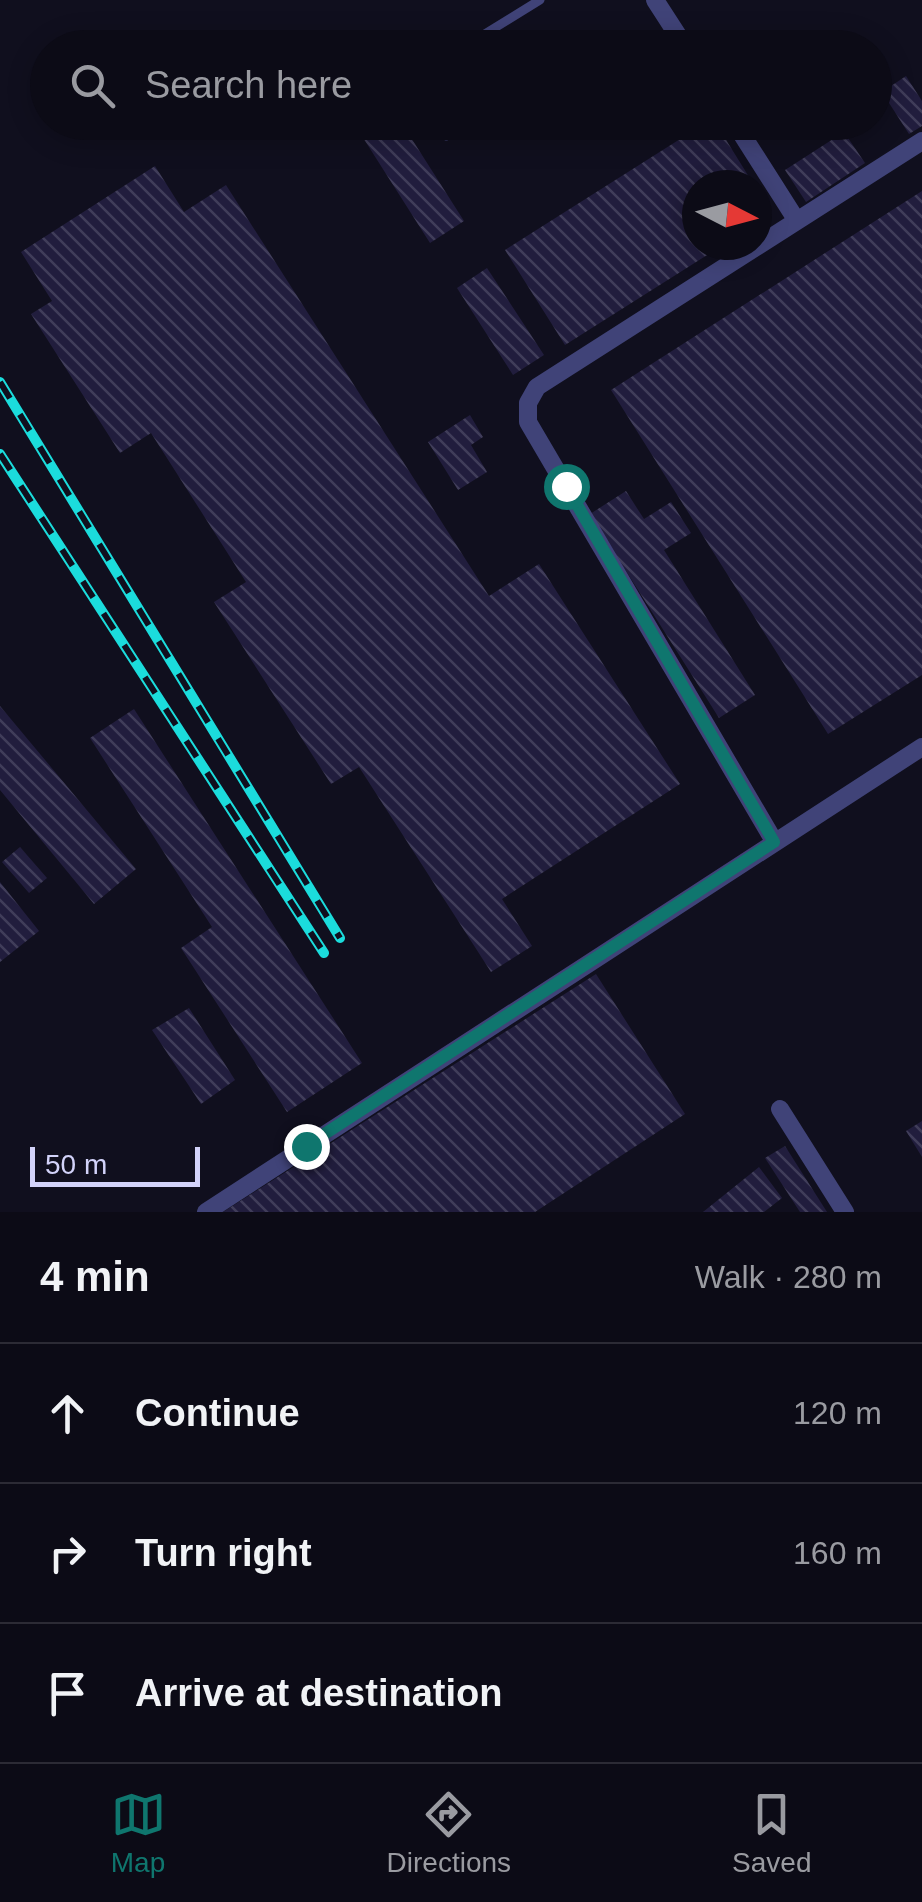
<!DOCTYPE html>
<html lang="en">
<head>
<meta charset="utf-8">
<style>
	body { margin:0; font-family:Helvetica,sans-serif; background:#1a1923; color:#f1f3f6 }
	.compass { position:absolute; left:682px; top:170px; width:90px; height:90px; border-radius:50%; background:#0c0b16; box-shadow:0 5px 25px #0003; rotate:96deg }
	.scale { position:absolute; left:30px; bottom:25px; width:170px; box-sizing:border-box; padding-left:10px; border:5px solid #d2d2f9; border-top:0; font-size:28px; line-height:35px; white-space:nowrap; color:#d2d2f9; -webkit-text-stroke:8px #100f1e; paint-order:stroke }
	.stop { position:absolute; width:30px; height:30px; margin:-22px; border:8px solid #0f766e; border-radius:50%; background:#fff }
	.stop.end { background:#0f766e; border-color:#fff; box-shadow:0 2px 10px #0008 }
	.list { margin:0; padding:0; list-style:none }
	h2 { display:flex; justify-content:space-between; align-items:center; height:130px; margin:0; padding:0 40px; font-size:42px }
	h2 small { font-size:32px; font-weight:400; color:#9a9ba1 }
	.list li { display:grid; grid-template-columns:65px 1fr auto; gap:30px; align-items:center; box-sizing:border-box; height:140px; padding:0 40px; border-top:2px solid #2c2b35 }
	.list b { display:block; font-size:38px; white-space:nowrap }
	.list em { font-size:32px; font-style:normal; color:#9a9ba1 }
	.icon { flex:none; width:55px; height:55px; fill:none; stroke:currentColor; stroke-width:2; stroke-linecap:round; stroke-linejoin:round }
	.map { position:relative; flex:none; width:922px; height:1212px; overflow:hidden }
	.search { position:absolute; background:#0c0b16; box-shadow:0 5px 25px #0003; left:30px; right:30px; top:30px; height:110px; display:flex; align-items:center; gap:25px; box-sizing:border-box; padding:0 35px; border-radius:55px; color:#9a9ba1; font-size:38px }
	.sheet { height:550px; background:#0c0b16 }
	nav { display:flex; justify-content:space-around; align-items:center; box-sizing:border-box; height:140px; border-top:2px solid #2c2b35; background:#0c0b16; font-size:28px; color:#9a9ba1 }
	nav a { display:grid; justify-items:center; gap:5px }
	nav .on { color:#0f766e }
	.map>svg:first-child { display:block }
	.building { fill:url(#building-back-hatch) }
	.lines { fill:none; stroke-linecap:round; stroke-linejoin:round }
	.lane { stroke:#404378; stroke-width:9 }
	.street { stroke:#404378; stroke-width:18 }
	.rail-casing { stroke:#1bdcdc; stroke-width:10 }
	.rail { stroke:#100f1e; stroke-width:6; stroke-dasharray:19; stroke-linecap:butt }
	.route { stroke:#0f766e; stroke-width:12 }
</style>
</head>
<body>
<div class="map">
<svg width="922" height="1212" viewBox="0 0 922 1212">
	<defs>
		<pattern id="building-back-hatch" width="6" height="6" patternUnits="userSpaceOnUse" patternTransform="scale(2.5)"><rect width="6" height="6" fill="#211d3d"/><path d="M-1 5l2 2M0 0l6 6M5-1l2 2" fill="none" stroke="#403d5a"/></pattern>
	</defs>
	<rect width="100%" height="100%" fill="#100f1e"/>
	<!-- building -->
	<path class="building" d="M906,76L922,101V126L909,134L882,92Z
		M353,122H401L464,221L430,243Z
		M707,122H715L754,185H697V245H723L565,345L505,250Z
		M844,132L865,163L806,202L785,170Z
		M155,166L184,212L226,185L489,596L539,564L680,784L502,899L532,946L491,972L359,767L331,784L214,602L246,582L151,433L120,453L31,314L52,301L21,252Z
		M757,189L772,214L757,223Z
		M922,191V675L828,734L611,390Z
		M487,268L544,355L513,375L457,288Z
		M470,415L483,437L471,445L487,472L458,490L428,442Z
		M626,491L644,519L671,502L691,533L664,550L755,695L719,718L590,514Z
		M0,706L136,869L94,904L0,790Z
		M134,709L362,1063L287,1112L181,948L212,927L90,738Z
		M20,847L47,878L29,893L2,862Z
		M0,882L39,931L0,962Z
		M596,974L685,1114L535,1212H223Z
		M189,1008L235,1080L201,1104L152,1030Z
		M922,1121V1157L906,1131Z
		M785,1146L827,1212H800L765,1158Z
		M759,1167L782,1198L764,1212H703Z"/>
	<g class="lines">
		<!-- lane -->
		<path class="lane" d="M462,48L540,0
			M438,122L446,136"/>
		<!-- street -->
		<path class="street" d="M655,0L686,48
			M734,122L797,221
			M774,841L528,422V403L537,387L922,141
			M780,1109L845,1212
			M206,1212L922,747"/>
		<!-- rail casing -->
		<g class="rail-casing">
			<path id="rail" d="M0,382L340,938
				M0,454L324,953"/>
		</g>
		<!-- rail -->
		<use href="#rail" class="rail"/>
	</g>
	<g class="lines">
		<!-- route -->
		<path class="route" d="M306,1146L774,842L566,486"/>
	</g>
</svg>
<svg class="compass" viewBox="-18 -18 36 36"><path d="M0-13l5 13h-10z" fill="#e53935"/><path d="M0 13l5-13h-10z" fill="#9a9ba1"/></svg>
<div class="scale">50 m</div>
<div class="stop" style="left:566px;top:486px"></div>
<div class="stop end" style="left:306px;top:1146px"></div>
<div class="search"><svg class="icon" aria-label="search" viewBox="0 0 24 24"><circle cx="10" cy="10" r="6"/><path d="M15 15l6 6"/></svg>Search here</div>
</div>
<section class="sheet">
<h2>4 min<small>Walk · 280 m</small></h2>
<ul class="list">
<li><svg class="icon" aria-label="ahead" viewBox="0 0 24 24"><path d="M12 20V5M6 11l6-6 6 6"/></svg><div><b>Continue</b></div><em>120 m</em></li>
<li><svg class="icon" aria-label="right" viewBox="0 0 24 24"><path d="M7 20v-9h11M14 6l5 5-5 5"/></svg><div><b>Turn right</b></div><em>160 m</em></li>
<li><svg class="icon" aria-label="arrive" viewBox="0 0 24 24"><path d="M6 21V4h12l-3 4 3 4H6"/></svg><div><b>Arrive at destination</b></div></li>
</ul>
</section>
<nav>
<a class="on"><svg class="icon" aria-label="map" viewBox="0 0 24 24"><path d="M3 6l6-2 6 2 6-2v14l-6 2-6-2-6 2zM9 4v14M15 6v14"/></svg>Map</a>
<a><svg class="icon" aria-label="directions" viewBox="0 0 24 24"><path d="M12 3l9 9-9 9-9-9zM9 14v-3h6M13 9l2 2-2 2"/></svg>Directions</a>
<a><svg class="icon" aria-label="saved" viewBox="0 0 24 24"><path d="M7 4h10v16l-5-4-5 4z"/></svg>Saved</a>
</nav>
</body>
</html>
